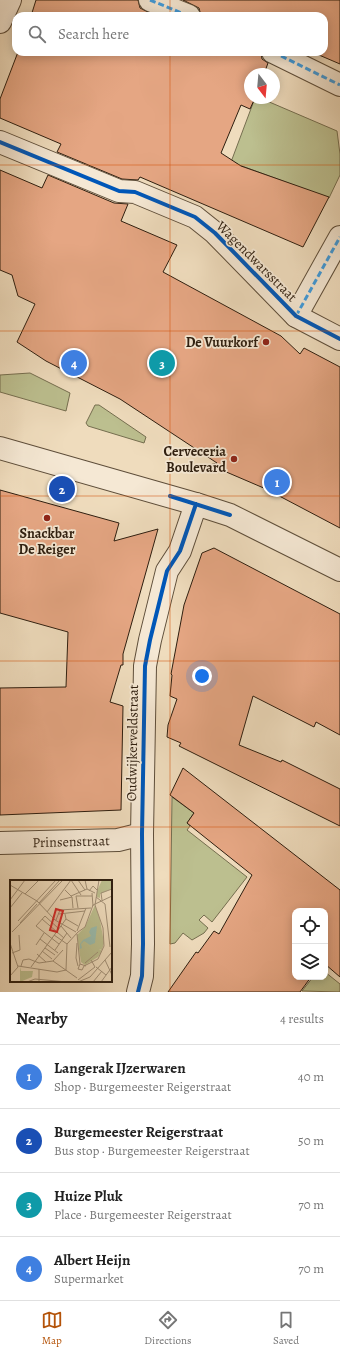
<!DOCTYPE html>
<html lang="en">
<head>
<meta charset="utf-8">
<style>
	body { margin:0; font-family:Alegreya,serif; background:#f6f6f6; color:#222 }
	.controls { position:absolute; right:12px; bottom:12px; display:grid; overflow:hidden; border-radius:8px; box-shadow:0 2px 10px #0003 }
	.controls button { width:36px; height:36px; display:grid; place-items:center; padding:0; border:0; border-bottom:1px solid #e0e0e0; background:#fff; color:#222; font:20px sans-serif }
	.compass { position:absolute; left:244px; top:68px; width:36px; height:36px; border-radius:50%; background:#fff; box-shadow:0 2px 10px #0003; rotate:164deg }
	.you { position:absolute; left:202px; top:676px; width:14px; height:14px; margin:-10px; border:3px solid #fff; border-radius:50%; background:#1a73e8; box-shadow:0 0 0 6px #1a73e833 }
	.badge { display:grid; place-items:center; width:26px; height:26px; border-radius:50%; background:#b45309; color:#fff; font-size:13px; font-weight:700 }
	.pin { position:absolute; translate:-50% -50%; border:2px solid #fff; box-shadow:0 1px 4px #0006 }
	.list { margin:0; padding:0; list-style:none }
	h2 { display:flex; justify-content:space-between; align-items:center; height:52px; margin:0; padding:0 16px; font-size:17px }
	h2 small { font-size:13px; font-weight:400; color:#767676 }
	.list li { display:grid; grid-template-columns:26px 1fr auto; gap:12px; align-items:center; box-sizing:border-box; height:64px; padding:0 16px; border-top:1px solid #e0e0e0 }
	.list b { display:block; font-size:15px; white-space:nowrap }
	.list p { margin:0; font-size:13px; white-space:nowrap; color:#767676 }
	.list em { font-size:13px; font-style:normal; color:#767676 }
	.icon { flex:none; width:22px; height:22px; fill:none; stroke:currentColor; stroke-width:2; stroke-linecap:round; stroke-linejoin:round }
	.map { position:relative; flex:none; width:340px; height:992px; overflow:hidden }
	.search { position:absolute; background:#fff; box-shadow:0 2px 10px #0003; left:12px; right:12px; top:12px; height:44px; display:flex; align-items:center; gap:10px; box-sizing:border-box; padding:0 14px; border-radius:12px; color:#767676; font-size:15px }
	.sheet { height:308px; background:#fff }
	nav { display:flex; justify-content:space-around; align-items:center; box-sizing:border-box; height:56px; border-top:1px solid #e0e0e0; background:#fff; font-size:11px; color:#767676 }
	nav a { display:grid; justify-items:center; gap:2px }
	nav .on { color:#b45309 }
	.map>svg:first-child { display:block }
	.green { fill:#bcbf8f; stroke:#756e4f }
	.building { fill:#e5a683; stroke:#2e1e0f }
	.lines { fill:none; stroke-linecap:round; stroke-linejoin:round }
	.minor-casing { stroke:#5e4e3a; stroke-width:24 }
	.tertiary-casing { stroke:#5e4e3a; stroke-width:24 }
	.minor { stroke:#f5e8d4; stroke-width:22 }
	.tertiary { stroke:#f5e8d4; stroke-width:22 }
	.quiet { stroke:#3d9bde; stroke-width:3; stroke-dasharray:6 3; stroke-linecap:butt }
	.cycleway-casing { stroke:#f5e8d4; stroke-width:6 }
	.cycleway { stroke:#0057b8; stroke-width:4 }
	.grid { fill:none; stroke:#d5530c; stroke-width:1; stroke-opacity:0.55 }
	.poi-dot { fill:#8f2418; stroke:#f5e8d4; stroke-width:1.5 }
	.labels { text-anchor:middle; stroke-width:3.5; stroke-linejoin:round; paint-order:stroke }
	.street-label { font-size:14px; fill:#2e1e0f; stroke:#f5e8d4 }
	.poi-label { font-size:14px; font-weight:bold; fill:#2e1e0f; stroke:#f5e8d4; text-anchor:end }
	.inset-road { fill:none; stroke:#a29077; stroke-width:1 }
	.view { fill:#d62828; fill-opacity:0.15; stroke:#d62828; stroke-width:2 }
	.inset-edge { fill:none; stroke:#2e1e0f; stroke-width:2 }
</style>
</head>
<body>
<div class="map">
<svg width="340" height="992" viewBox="0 0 340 992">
	<rect width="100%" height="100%" fill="#efdcbd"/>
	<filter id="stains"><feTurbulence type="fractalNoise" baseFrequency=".005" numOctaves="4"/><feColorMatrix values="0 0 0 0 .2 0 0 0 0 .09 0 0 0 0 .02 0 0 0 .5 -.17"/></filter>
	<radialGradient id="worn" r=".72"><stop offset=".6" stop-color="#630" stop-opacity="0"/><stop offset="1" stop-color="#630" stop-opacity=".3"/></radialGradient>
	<!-- green -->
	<path class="green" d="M255,98H260L337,131L340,154V175L329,198L231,162Z
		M30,373L70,393L66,411L0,392V375Z
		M95,405H99L146,437L144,443L88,426L86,423Z
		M172,797L194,813L187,823L190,826L187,830L247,877L212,922L204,915L199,920L208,928L204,933L192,940L183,933L175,943L170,944Z
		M325,972L340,984V992L302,991L313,977H325Z"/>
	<!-- building -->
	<path class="building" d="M36,0H138L140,8L156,16H31Z
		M183,0H340V64L312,52H324V16H201L199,8Z
		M18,52H261L262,59L268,63L264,74H250V98H255L250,109L241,105L221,153L241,166L329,197L303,247L140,177L138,180L122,179L57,152L61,144L0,118V99Z
		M0,170L42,188L48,175L114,203L128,204L121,221L177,245L163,272L281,336L300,354L304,348L340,367V528L266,489L210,465L217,463L120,399L46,361L17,342L35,304L18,296L12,275L0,270Z
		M0,490L119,523L114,541L158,529L123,654V665H121L110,702L123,706L121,810L0,815V688L66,687L68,632L0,613Z
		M214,548L340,614V735L316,722L314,727L253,696L239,745L281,762L282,760L340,789V826L179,746L181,743L167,737L168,725L177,699L170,696L172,675L171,674L184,605L202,553Z
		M183,768L340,890V977L325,964V911H295V977H311L300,992H168L196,952L198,953L214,931L219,934L252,875L187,823L194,813L170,795Z"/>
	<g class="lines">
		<!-- minor casing -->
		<g class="minor-casing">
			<g id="minor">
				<path d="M150,0L189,16"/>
				<path d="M0,22L10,0"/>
				<path d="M273,52L340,85"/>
				<path d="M0,142L119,191L135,192L195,217L215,233L296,316L340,339"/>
				<path d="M296,316L340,237"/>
				<path id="s1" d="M0,843L118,840L142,834"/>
				<path d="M138,992L142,976L143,944L142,834L145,666L150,640L167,571L180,551L196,504"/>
			</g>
		</g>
		<!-- tertiary casing -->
		<g class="tertiary-casing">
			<path id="tertiary" d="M0,448L196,504L230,515L340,570"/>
		</g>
		<!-- minor -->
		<use href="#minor" class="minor"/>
		<!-- tertiary -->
		<use href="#tertiary" class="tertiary"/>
		<!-- quiet -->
		<path class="quiet" d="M150,0L189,16
			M273,52L340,85
			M296,316L340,237"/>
		<!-- cycleway casing -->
		<g class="cycleway-casing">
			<path id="cycleway" d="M0,142L119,191L135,192L195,217L215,233L296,316L340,339
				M170,496L230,515
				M138,992L142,976L143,944L142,834L145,666L150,640L167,571L180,551L196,504"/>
		</g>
		<!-- cycleway -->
		<use href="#cycleway" class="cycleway"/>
	</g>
	<!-- grid -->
	<path class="grid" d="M170,0V16M170,52V992M0,165H340M0,331H340M0,496H340M0,661H340M0,827H340"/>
	<!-- markers -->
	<g class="poi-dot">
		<circle cx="266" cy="342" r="4"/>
		<circle cx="234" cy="459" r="4"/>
		<circle cx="47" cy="518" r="4"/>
	</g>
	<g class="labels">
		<!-- street labels -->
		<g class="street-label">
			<text transform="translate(257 261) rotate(45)" y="5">Wagendwarsstraat</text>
			<text transform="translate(132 743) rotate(-89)" y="5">Oudwijkerveldstraat</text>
			<text dy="5" stroke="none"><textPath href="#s1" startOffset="71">Prinsenstraat</textPath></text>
		</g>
		<!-- poi labels -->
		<g class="poi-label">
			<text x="258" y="347">De Vuurkorf</text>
			<text x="226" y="456">Cerveceria<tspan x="226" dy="16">Boulevard</tspan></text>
			<text x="47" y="538" text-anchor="middle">Snackbar<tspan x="47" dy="16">De Reiger</tspan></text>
		</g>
	</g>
	<!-- overview -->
	<g transform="translate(10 880)">
		<rect width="102" height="102" fill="#efdcbd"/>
		<path d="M92,0H102V9L90,14V18L87,17V11ZM85,25L90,40L94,63L92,70L89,69L92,71L88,77L75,85L71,82L67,55L75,47ZM10,87L11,91H28H23L22,97L10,102Z" fill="#bcbf8f"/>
		<path d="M87,46L85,63L80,65L74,61L71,64L72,68L70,69V64L73,60L81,56L79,52L81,48Z" fill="#9abcad"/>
		<path class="inset-road" d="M61,0L71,15M68,0L75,10M75,0L77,9L85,13M0,5L27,21L45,40L66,52M55,10L62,17L63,28M79,11L83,6L87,10M82,13L83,26M15,14L29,0M61,16L77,9M86,17L95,24L100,67M0,20L15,0M50,20L62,17M92,20L91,13L102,9M29,23L50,0M85,25L89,0M0,28L12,13M68,28L66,16H82M37,32L61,0M49,34L75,31M35,36L49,49M32,39L54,58M56,39L68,46M46,40L50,30L81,28M8,41L46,0M10,43L27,24M26,46L49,64M26,46L35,36M51,46L61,58M67,51L76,28M2,52L53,0M68,52L75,47L83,25L102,16M67,54L70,84M44,55L57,64M30,59L48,73M0,63L8,87L0,96M67,63L66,78L68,86M26,65L34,53M35,68L45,75M45,70L57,53M32,71L42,79M2,73L10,70L9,55M27,74L36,82M95,80L102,95M43,81L53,70M75,83L88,72M8,86L47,92L56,90M11,86L13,80L19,79L29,83L43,81L67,98M74,86L88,79L94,66L93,48L85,25M74,86L72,90L68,89L70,84L76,86M21,87L56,39L55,34M86,87L96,95M56,90L57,64L68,52M68,100L85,87L81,80M17,102L25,99L57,102M29,102V89M68,102L80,97L102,72M83,102L92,91M91,102L102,87"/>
		<path class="view" d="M46,29L53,31L47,52L40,50Z"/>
		<rect width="102" height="102" class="inset-edge"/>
	</g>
	<rect width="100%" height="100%" filter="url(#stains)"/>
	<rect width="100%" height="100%" fill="url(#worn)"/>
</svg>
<div class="controls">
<button><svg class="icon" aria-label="locate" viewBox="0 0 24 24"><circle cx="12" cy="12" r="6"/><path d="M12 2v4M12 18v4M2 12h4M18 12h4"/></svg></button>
<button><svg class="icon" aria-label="layers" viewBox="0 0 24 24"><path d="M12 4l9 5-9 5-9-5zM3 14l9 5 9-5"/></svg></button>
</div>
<svg class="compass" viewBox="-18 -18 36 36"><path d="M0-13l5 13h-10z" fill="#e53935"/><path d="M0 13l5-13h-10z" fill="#767676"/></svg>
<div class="you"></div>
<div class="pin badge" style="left:277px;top:482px;background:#3f7fe0">1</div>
<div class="pin badge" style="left:62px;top:489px;background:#1a4fb4">2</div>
<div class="pin badge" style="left:162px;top:363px;background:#0f9aa8">3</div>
<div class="pin badge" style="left:74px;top:363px;background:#3f7fe0">4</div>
<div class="search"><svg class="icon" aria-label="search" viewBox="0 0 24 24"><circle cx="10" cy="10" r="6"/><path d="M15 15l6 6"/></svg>Search here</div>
</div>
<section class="sheet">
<h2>Nearby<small>4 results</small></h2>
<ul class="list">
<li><span class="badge" style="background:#3f7fe0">1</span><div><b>Langerak IJzerwaren</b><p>Shop · Burgemeester Reigerstraat</p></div><em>40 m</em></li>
<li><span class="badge" style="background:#1a4fb4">2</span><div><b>Burgemeester Reigerstraat</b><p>Bus stop · Burgemeester Reigerstraat</p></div><em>50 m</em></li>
<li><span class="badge" style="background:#0f9aa8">3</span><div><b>Huize Pluk</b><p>Place · Burgemeester Reigerstraat</p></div><em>70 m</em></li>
<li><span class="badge" style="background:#3f7fe0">4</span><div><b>Albert Heijn</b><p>Supermarket</p></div><em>70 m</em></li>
</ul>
</section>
<nav>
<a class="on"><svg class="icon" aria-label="map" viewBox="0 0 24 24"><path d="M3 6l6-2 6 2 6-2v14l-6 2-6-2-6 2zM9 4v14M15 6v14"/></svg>Map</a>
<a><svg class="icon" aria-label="directions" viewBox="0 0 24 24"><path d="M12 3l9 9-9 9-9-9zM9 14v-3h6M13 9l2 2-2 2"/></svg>Directions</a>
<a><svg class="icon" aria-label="saved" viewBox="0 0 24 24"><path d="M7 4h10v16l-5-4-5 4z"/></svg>Saved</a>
</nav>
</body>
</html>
